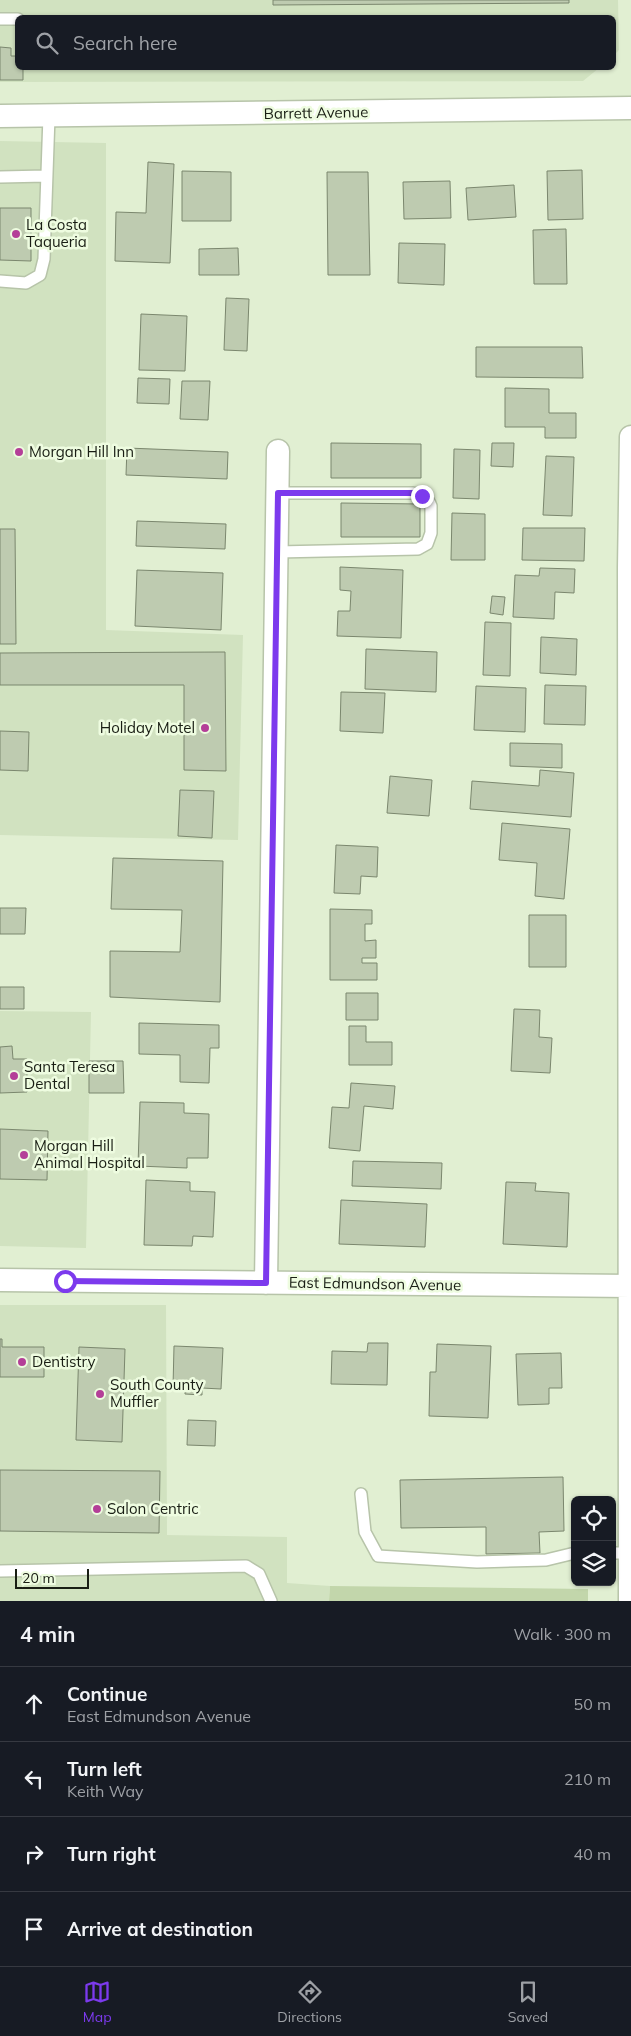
<!DOCTYPE html>
<html lang="en">
<head>
<meta charset="utf-8">
<style>
	body { margin:0; font-family:Mulish,sans-serif; background:#20242c; color:#f1f3f6 }
	.controls { position:absolute; right:15px; bottom:15px; display:grid; overflow:hidden; border-radius:8px; box-shadow:0 1px 4px #0004 }
	.controls button { width:45px; height:45px; display:grid; place-items:center; padding:0; border:0; border-bottom:1px solid #363941; background:#171b24; color:#f1f3f6; font:25px sans-serif }
	.scale { position:absolute; left:15px; bottom:12px; width:74px; box-sizing:border-box; padding-left:5px; border:2px solid #191e14; border-top:0; font-size:14px; line-height:18px; white-space:nowrap; color:#191e14; -webkit-text-stroke:4px #eefce0; paint-order:stroke }
	.stop { position:absolute; width:15px; height:15px; margin:-11px; border:4px solid #7c3aed; border-radius:50%; background:#fff }
	.stop.end { background:#7c3aed; border-color:#fff; box-shadow:0 1px 5px #0008 }
	.list { margin:0; padding:0; list-style:none }
	h2 { display:flex; justify-content:space-between; align-items:center; height:65px; margin:0; padding:0 20px; font-size:21px }
	h2 small { font-size:16px; font-weight:400; color:#9ea1a6 }
	.list li { display:grid; grid-template-columns:32px 1fr auto; gap:15px; align-items:center; box-sizing:border-box; height:75px; padding:0 20px; border-top:1px solid #363941 }
	.list b { display:block; font-size:19px; white-space:nowrap }
	.list p { margin:0; font-size:16px; white-space:nowrap; color:#9ea1a6 }
	.list em { font-size:16px; font-style:normal; color:#9ea1a6 }
	.icon { flex:none; width:28px; height:28px; fill:none; stroke:currentColor; stroke-width:2; stroke-linecap:round; stroke-linejoin:round }
	.map { position:relative; flex:none; width:631px; height:1601px; overflow:hidden }
	.search { position:absolute; background:#171b24; box-shadow:0 1px 4px #0004; left:15px; right:15px; top:15px; height:55px; display:flex; align-items:center; gap:12px; box-sizing:border-box; padding:0 18px; border-radius:8px; color:#9ea1a6; font-size:19px }
	.sheet { height:365px; background:#171b24 }
	nav { display:flex; justify-content:space-around; align-items:center; box-sizing:border-box; height:70px; border-top:1px solid #363941; background:#171b24; font-size:14px; color:#9ea1a6 }
	nav a { display:grid; justify-items:center; gap:2px }
	nav .on { color:#7c3aed }
	.map>svg:first-child { display:block }
	.built { fill:#d1e2c0 }
	.green { fill:#c2d6ab }
	.building { fill:#becbb0; stroke:#7b876e }
	.lines { fill:none; stroke-linecap:round; stroke-linejoin:round }
	.service-casing { stroke:#b7c4a9; stroke-width:14 }
	.minor-casing { stroke:#b7c4a9; stroke-width:25 }
	.service { stroke:#fff; stroke-width:11 }
	.minor { stroke:#fff; stroke-width:22 }
	.route { stroke:#7c3aed; stroke-width:6 }
	.poi-dot { fill:#b43f98; stroke:#eefce0; stroke-width:2 }
	.labels { text-anchor:middle; stroke-width:5; stroke-linejoin:round; paint-order:stroke }
	.street-label { font-size:15px; fill:#191e14; stroke:#eefce0 }
	.poi-label { font-size:15px; fill:#191e14; stroke:#eefce0; text-anchor:start }
</style>
</head>
<body>
<div class="map">
<svg width="631" height="1601" viewBox="0 0 631 1601">
	<rect width="100%" height="100%" fill="#e1efd2"/>
	<!-- built -->
	<path class="built" d="M0,0H618L619,50L614,55V18H18V68H599L583,81L0,82Z
		M0,141L106,143V630L243,635L238,840L0,835Z
		M0,1011L91,1012L86,1248L0,1246Z
		M0,1305H166L167,1535L287,1537V1583L330,1586L329,1601H0Z"/>
	<!-- green -->
	<path class="green" d="M330,1586L588,1589V1601H329Z"/>
	<!-- building -->
	<path class="building" d="M273,0H569V3L273,5Z
		M0,47L11,48V56H18V68H23V80H0Z
		M148,162L174,164L170,263L115,261L116,212L146,213Z
		M582,170L583,219L548,220L547,171Z
		M182,171L231,172V221H182Z
		M327,172H368L370,275H328Z
		M450,181L451,218L404,219L403,182Z
		M514,185L516,217L468,220L466,188Z
		M0,208H31V261L0,260Z
		M566,229L567,284H534L533,230Z
		M399,243L445,244L444,285L398,283Z
		M238,248L239,275H199V249Z
		M226,298L249,299L247,351L224,350Z
		M141,314L187,316L185,371L139,370Z
		M476,347H582L583,378L476,377Z
		M138,378L170,379L169,404L137,403Z
		M182,381H210L208,420L180,419Z
		M505,388L549,389V413H576V438H545V427H505Z
		M331,443L421,444V478H331Z
		M492,443H514L513,467L491,466Z
		M127,448L228,452L227,479L126,475Z
		M454,449L480,450L479,499L453,498Z
		M546,456L574,457L572,516L543,515Z
		M341,503L420,504V537H341Z
		M452,513L485,514V560H451Z
		M137,521L226,524L225,549L136,546Z
		M523,528H585L584,561L522,560Z
		M0,529H15L16,644H0Z
		M340,567L403,570L401,638L337,636L338,611H350L351,591L340,590Z
		M540,568L575,569L574,593L555,592L554,619L513,617L515,575L539,576Z
		M137,570L223,573L221,630L135,626Z
		M492,596L505,597L503,615L490,613Z
		M485,622L511,623L510,676L483,675Z
		M541,637L577,639L576,675L540,673Z
		M366,649L437,652L436,692L365,689Z
		M225,652L226,771L184,770V685H0V653Z
		M545,685L586,686L585,725L544,724Z
		M476,686L526,688L525,732L474,730Z
		M341,692L385,693L383,733L340,731Z
		M0,731L29,732L28,771L0,770Z
		M510,743L562,744V768L510,766Z
		M540,770L574,773L571,817L470,809L472,781L539,786Z
		M390,776L432,780L429,816L387,813Z
		M180,790L214,791L212,838L178,836Z
		M502,823L570,829L564,899L535,896L537,863L499,860Z
		M336,845L378,847L377,877L361,876L360,894L334,893Z
		M113,858L223,861L220,1002L110,997V951L180,952L182,910L111,909Z
		M0,908H26L25,934H0Z
		M330,909L372,910V924H365V941L376,940V958H362V963H377V980H330Z
		M529,915H566V967H529Z
		M0,987H24V1009H0Z
		M346,993H378V1020H346Z
		M514,1009L540,1010L539,1037L552,1038L550,1073L511,1071Z
		M139,1023L219,1025V1048H210L209,1083L180,1082V1055L139,1054Z
		M349,1026H366V1042H392V1065H349Z
		M12,1046L13,1059H27V1092L0,1093V1047Z
		M89,1061H123L124,1093H89Z
		M351,1083L395,1086L393,1109L364,1106L360,1151L329,1148L332,1107L349,1108Z
		M140,1102L184,1103V1113L209,1114L208,1158H187V1168L138,1166Z
		M0,1129L48,1131L47,1180L0,1179Z
		M353,1161L442,1163L441,1189L352,1186Z
		M146,1180L190,1182V1191L215,1192L213,1237L193,1236L192,1246L144,1245Z
		M506,1182L536,1183L535,1191L569,1193L567,1247L503,1244Z
		M341,1200L427,1204L425,1247L339,1244Z
		M0,1339H2V1347H44V1377H0Z
		M368,1343H388L387,1385L331,1384L332,1351L367,1352Z
		M437,1344L491,1346L488,1418L429,1416L430,1372H436Z
		M174,1346L223,1348L221,1389L202,1388V1395L185,1394V1387H173Z
		M79,1347L125,1349L122,1442L76,1440Z
		M561,1353L562,1388H549V1404L518,1405L516,1354Z
		M188,1420L216,1421L215,1446L187,1445Z
		M0,1470L160,1471L159,1533L0,1531Z
		M563,1477L564,1531L539,1532L540,1553L486,1554V1527L401,1528L400,1480Z"/>
	<g class="lines">
		<!-- service casing -->
		<g class="service-casing">
			<path id="service" d="M0,19H18
				M0,177L46,176
				M0,281L26,283L40,275L44,259L49,116
				M277,552L418,549L427,544L431,533V506C428,497 421,496 413,493H278
				M361,1494L365,1532L378,1556L477,1562L546,1560L575,1553
				M612,1553H630
				M0,1571L246,1566L259,1574L271,1601"/>
		</g>
		<!-- minor casing -->
		<g class="minor-casing">
			<path id="minor" d="M0,116L631,108
				M0,1280L631,1286
				M266,1283L278,451
				M630,1601L629,568L631,437"/>
		</g>
		<!-- service -->
		<use href="#service" class="service"/>
		<!-- minor -->
		<use href="#minor" class="minor"/>
	</g>
	<g class="lines">
		<!-- route -->
		<path class="route" d="M65,1281L266,1283L278,493H413L422,496"/>
	</g>
	<!-- markers -->
	<g class="poi-dot">
		<circle cx="16" cy="234" r="5"/>
		<circle cx="19" cy="452" r="5"/>
		<circle cx="205" cy="728" r="5"/>
		<circle cx="14" cy="1076" r="5"/>
		<circle cx="24" cy="1155" r="5"/>
		<circle cx="22" cy="1362" r="5"/>
		<circle cx="100" cy="1394" r="5"/>
		<circle cx="97" cy="1509" r="5"/>
	</g>
	<g class="labels">
		<!-- street labels -->
		<g class="street-label">
			<text transform="translate(316 113) rotate(-1)" y="5">Barrett Avenue</text>
			<text transform="translate(375 1284) rotate(1)" y="5">East Edmundson Avenue</text>
		</g>
		<!-- poi labels -->
		<g class="poi-label">
			<text x="26" y="230">La Costa<tspan x="26" dy="17">Taqueria</tspan></text>
			<text x="29" y="457">Morgan Hill Inn</text>
			<text x="195" y="733" text-anchor="end">Holiday Motel</text>
			<text x="24" y="1072">Santa Teresa<tspan x="24" dy="17">Dental</tspan></text>
			<text x="34" y="1151">Morgan Hill<tspan x="34" dy="17">Animal Hospital</tspan></text>
			<text x="32" y="1367">Dentistry</text>
			<text x="110" y="1390">South County<tspan x="110" dy="17">Muffler</tspan></text>
			<text x="107" y="1514">Salon Centric</text>
		</g>
	</g>
</svg>
<div class="controls">
<button><svg class="icon" aria-label="locate" viewBox="0 0 24 24"><circle cx="12" cy="12" r="6"/><path d="M12 2v4M12 18v4M2 12h4M18 12h4"/></svg></button>
<button><svg class="icon" aria-label="layers" viewBox="0 0 24 24"><path d="M12 4l9 5-9 5-9-5zM3 14l9 5 9-5"/></svg></button>
</div>
<div class="scale">20 m</div>
<div class="stop" style="left:65px;top:1281px"></div>
<div class="stop end" style="left:422px;top:496px"></div>
<div class="search"><svg class="icon" aria-label="search" viewBox="0 0 24 24"><circle cx="10" cy="10" r="6"/><path d="M15 15l6 6"/></svg>Search here</div>
</div>
<section class="sheet">
<h2>4 min<small>Walk · 300 m</small></h2>
<ul class="list">
<li><svg class="icon" aria-label="ahead" viewBox="0 0 24 24"><path d="M12 20V5M6 11l6-6 6 6"/></svg><div><b>Continue</b><p>East Edmundson Avenue</p></div><em>50 m</em></li>
<li><svg class="icon" aria-label="left" viewBox="0 0 24 24"><path d="M17 20v-9H6M10 6l-5 5 5 5"/></svg><div><b>Turn left</b><p>Keith Way</p></div><em>210 m</em></li>
<li><svg class="icon" aria-label="right" viewBox="0 0 24 24"><path d="M7 20v-9h11M14 6l5 5-5 5"/></svg><div><b>Turn right</b></div><em>40 m</em></li>
<li><svg class="icon" aria-label="arrive" viewBox="0 0 24 24"><path d="M6 21V4h12l-3 4 3 4H6"/></svg><div><b>Arrive at destination</b></div></li>
</ul>
</section>
<nav>
<a class="on"><svg class="icon" aria-label="map" viewBox="0 0 24 24"><path d="M3 6l6-2 6 2 6-2v14l-6 2-6-2-6 2zM9 4v14M15 6v14"/></svg>Map</a>
<a><svg class="icon" aria-label="directions" viewBox="0 0 24 24"><path d="M12 3l9 9-9 9-9-9zM9 14v-3h6M13 9l2 2-2 2"/></svg>Directions</a>
<a><svg class="icon" aria-label="saved" viewBox="0 0 24 24"><path d="M7 4h10v16l-5-4-5 4z"/></svg>Saved</a>
</nav>
</body>
</html>
